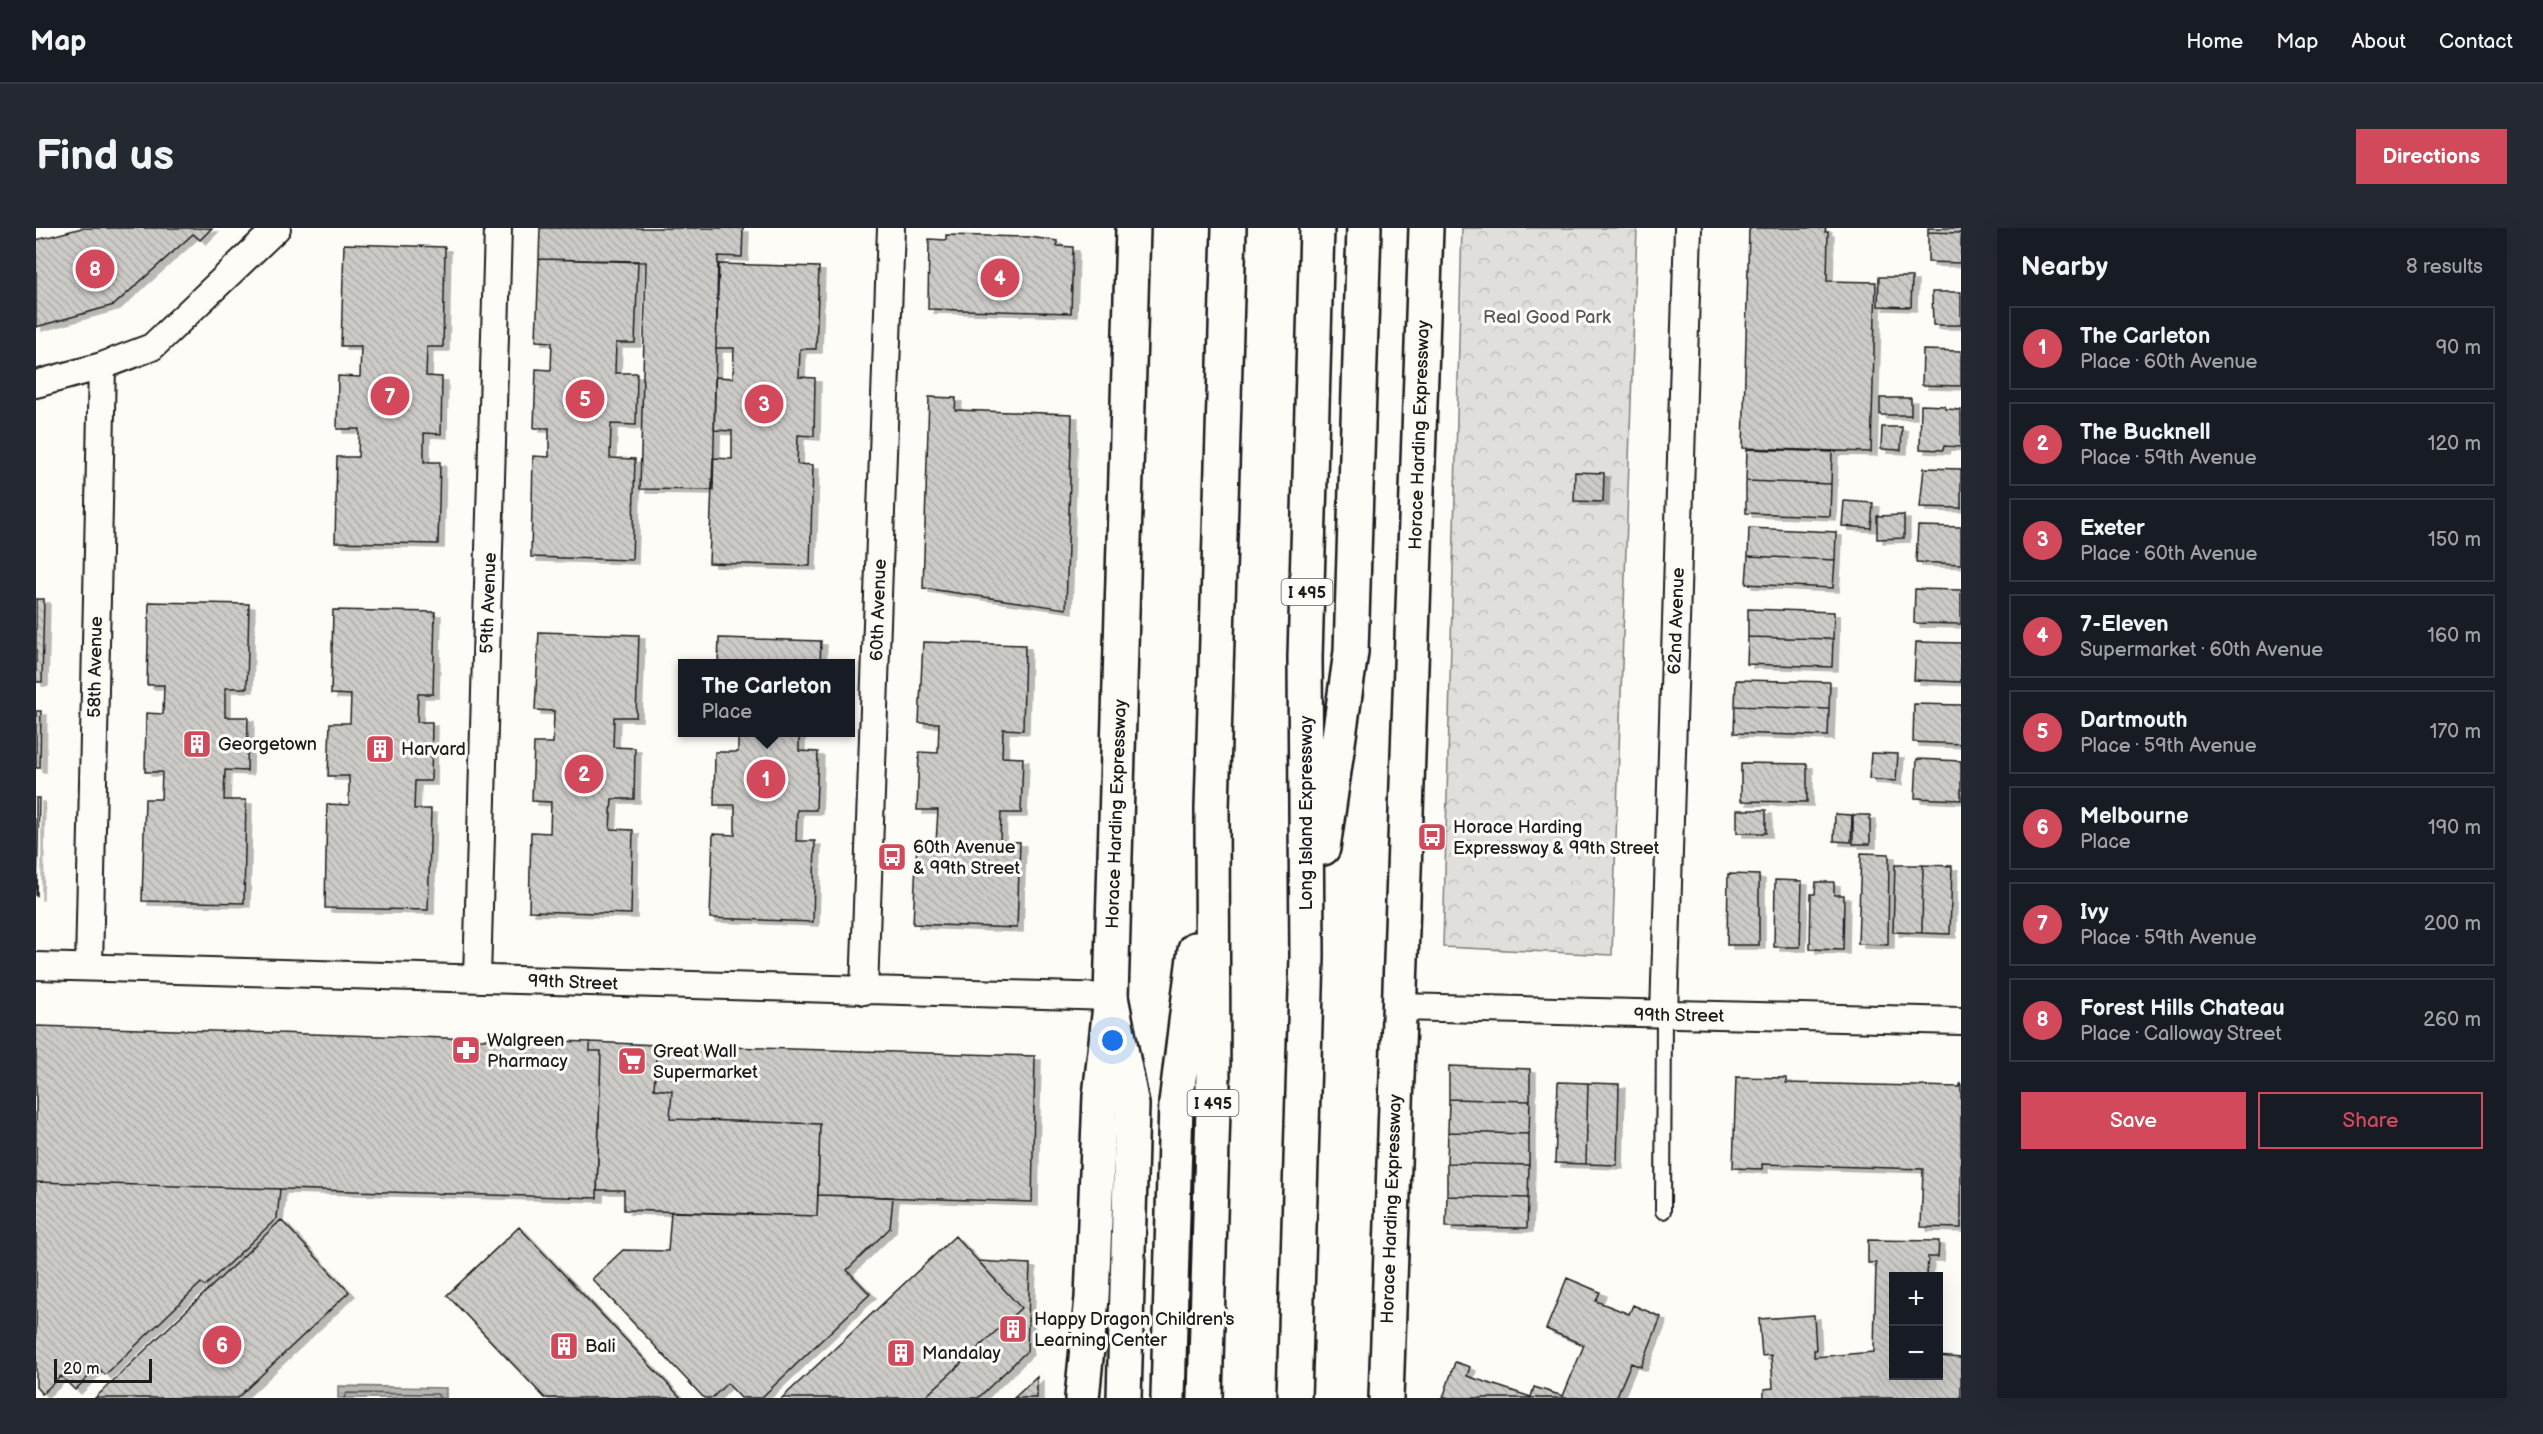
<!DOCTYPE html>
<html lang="en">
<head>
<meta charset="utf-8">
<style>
	body { margin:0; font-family:"Balsamiq Sans",sans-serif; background:#242831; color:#f1f3f6 }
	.controls { position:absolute; right:18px; bottom:18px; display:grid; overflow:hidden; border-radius:0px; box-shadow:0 6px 24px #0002 }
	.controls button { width:54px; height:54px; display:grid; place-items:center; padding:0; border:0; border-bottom:2px solid #363941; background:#171b24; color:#f1f3f6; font:30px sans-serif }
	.scale { position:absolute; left:18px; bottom:15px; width:98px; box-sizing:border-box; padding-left:6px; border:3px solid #1c1c1c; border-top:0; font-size:16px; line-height:21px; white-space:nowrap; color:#1c1c1c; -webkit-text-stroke:4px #fdfcf7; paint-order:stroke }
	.you { position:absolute; left:1077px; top:813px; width:21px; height:21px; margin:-15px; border:4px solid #fff; border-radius:50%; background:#1a73e8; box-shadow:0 0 0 9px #1a73e833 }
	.badge { display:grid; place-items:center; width:39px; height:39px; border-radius:50%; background:#d1495b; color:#fff; font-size:20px; font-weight:700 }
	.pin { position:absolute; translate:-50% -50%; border:3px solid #fff; box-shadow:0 2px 6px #0006 }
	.popup { position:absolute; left:642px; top:431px; width:177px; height:78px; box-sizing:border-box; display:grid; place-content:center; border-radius:0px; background:#171b24; filter:drop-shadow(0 2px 4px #0005); font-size:20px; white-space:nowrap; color:#9ea1a6 }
	.popup b { font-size:22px; color:#f1f3f6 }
	.popup::after { content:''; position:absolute; left:50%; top:100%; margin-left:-12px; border:12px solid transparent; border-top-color:#171b24 }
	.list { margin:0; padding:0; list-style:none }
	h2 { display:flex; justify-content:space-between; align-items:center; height:78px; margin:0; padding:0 24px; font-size:26px }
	h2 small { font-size:20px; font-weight:400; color:#9ea1a6 }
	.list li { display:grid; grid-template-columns:39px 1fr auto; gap:18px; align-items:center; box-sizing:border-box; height:84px; margin:0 12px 12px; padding:0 12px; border:2px solid #363941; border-radius:0px }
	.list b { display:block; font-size:22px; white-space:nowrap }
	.list p { margin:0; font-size:20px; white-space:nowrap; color:#9ea1a6 }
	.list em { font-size:20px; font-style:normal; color:#9ea1a6 }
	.actions { display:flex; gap:12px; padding:18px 24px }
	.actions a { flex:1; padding:14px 0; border:2px solid #d1495b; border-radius:0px; text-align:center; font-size:21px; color:#d1495b }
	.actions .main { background:#d1495b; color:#fff }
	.map { position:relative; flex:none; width:1925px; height:1170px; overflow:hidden; border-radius:0px }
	header { display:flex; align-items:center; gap:36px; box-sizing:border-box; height:84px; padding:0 30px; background:#171b24; border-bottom:2px solid #363941 }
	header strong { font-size:28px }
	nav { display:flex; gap:33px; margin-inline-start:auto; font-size:21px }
	.intro { display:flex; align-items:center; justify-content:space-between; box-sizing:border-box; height:144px; padding:0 36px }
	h1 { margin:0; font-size:42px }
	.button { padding:15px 27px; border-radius:0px; background:#d1495b; color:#fff; font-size:21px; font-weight:700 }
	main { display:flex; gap:36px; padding:0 36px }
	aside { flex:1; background:#171b24; border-radius:0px; box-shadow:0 6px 24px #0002 }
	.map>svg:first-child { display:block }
	.park { fill:url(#park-crowns); stroke:#7e7e7c; stroke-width:1.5 }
	.water { fill:url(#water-rules); stroke:#797876; stroke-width:1.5 }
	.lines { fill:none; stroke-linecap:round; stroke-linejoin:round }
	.shore { stroke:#5a5a58; stroke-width:1.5 }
	.building { fill:url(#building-back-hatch); stroke:#1c1c1c; stroke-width:1.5; filter:url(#shadow) }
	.lane-casing { stroke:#1c1c1c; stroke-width:18 }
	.street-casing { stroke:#1c1c1c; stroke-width:30 }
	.secondary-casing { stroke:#1c1c1c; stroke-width:38 }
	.highway-casing { stroke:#1c1c1c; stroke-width:38 }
	.lane { stroke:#fdfcf7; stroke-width:14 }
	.street { stroke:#fdfcf7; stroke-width:26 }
	.secondary { stroke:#fdfcf7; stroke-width:33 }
	.highway { stroke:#fdfcf7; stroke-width:33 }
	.labels { text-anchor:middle; stroke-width:6; stroke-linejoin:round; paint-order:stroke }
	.shield { fill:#fdfcf7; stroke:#605f5e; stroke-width:1.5 }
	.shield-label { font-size:16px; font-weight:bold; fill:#1c1c1c }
	.park-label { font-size:18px; fill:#575655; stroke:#fdfcf7 }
	.street-label { font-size:18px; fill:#1c1c1c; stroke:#fdfcf7 }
	.poi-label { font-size:18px; fill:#1c1c1c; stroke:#fdfcf7; text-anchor:start }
</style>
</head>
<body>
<header>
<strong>Map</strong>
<nav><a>Home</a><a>Map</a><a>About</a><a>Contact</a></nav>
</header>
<div class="intro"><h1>Find us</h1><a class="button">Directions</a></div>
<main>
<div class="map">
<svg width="1925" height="1170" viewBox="0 0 1925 1170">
	<defs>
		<pattern id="park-crowns" width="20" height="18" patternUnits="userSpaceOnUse" patternTransform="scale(1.5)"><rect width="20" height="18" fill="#e0dfdb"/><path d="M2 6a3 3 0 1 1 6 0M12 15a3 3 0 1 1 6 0" fill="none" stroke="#c0bfbb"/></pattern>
		<pattern id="water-rules" width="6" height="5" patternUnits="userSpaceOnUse" patternTransform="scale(1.5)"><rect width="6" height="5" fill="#b7b6b2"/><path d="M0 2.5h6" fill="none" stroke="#9d9c98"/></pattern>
		<pattern id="building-back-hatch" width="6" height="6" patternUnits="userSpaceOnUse" patternTransform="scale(1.5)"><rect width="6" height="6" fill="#cccbc8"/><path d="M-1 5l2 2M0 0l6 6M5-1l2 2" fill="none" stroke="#afaeab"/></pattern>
		<filter id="shadow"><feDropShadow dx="6" dy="4" stdDeviation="0" flood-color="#0004"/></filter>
	</defs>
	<rect width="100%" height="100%" fill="#fdfcf7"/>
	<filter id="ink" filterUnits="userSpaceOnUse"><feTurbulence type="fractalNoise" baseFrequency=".0167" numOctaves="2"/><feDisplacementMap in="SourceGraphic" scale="12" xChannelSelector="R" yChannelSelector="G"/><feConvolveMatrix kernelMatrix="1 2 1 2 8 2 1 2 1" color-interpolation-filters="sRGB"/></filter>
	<g filter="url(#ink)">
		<!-- park -->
		<path class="park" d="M1426,0H1601L1576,727L1407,719Z"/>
		<!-- water -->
		<path class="water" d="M302,1158L410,1160V1170H302Z"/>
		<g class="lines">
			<!-- shore -->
			<path class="shore" d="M308,1170L311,1165L401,1166L404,1170"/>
		</g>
		<!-- building -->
		<path class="building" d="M46,0H176L164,12L157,6L78,77L0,99V12Z
			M504,0H707L706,29L682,28L677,262L604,261L610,34L503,31Z
			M1716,0H1790L1789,4H1792L1791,53L1840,54L1835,224L1707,220L1713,2Z
			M1892,0H1925V5L1892,4Z
			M1892,4L1925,5V35L1892,34Z
			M910,7L994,9L1021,13V18L1037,19L1035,85L892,81L893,11L910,12Z
			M308,16L409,19L407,119H391L390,148L406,149L405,206L388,205V234H404L402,316L299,314L301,229H322L323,201H301L302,148L324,149L325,118H305Z
			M503,31L602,33L599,115H580L579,145H601L600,197L575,196L574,230L599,231L596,332L495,329L497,228L513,229V200H498L500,141L515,142L516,114L500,113Z
			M683,36L783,39L780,121H764L763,149L779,150L778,208L762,207L761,236L777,237L774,338L673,335L677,230L696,231V203L678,202L679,149L697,150L698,120H680Z
			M1843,49H1876L1875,79L1842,78Z
			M1896,64H1925V97H1897Z
			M1887,122L1925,123V158L1886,157Z
			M893,169L920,170L919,182L1036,186L1030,381L887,360Z
			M1844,170H1875V187H1844Z
			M1885,177L1909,178L1910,181L1925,182V219L1908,218L1907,222L1884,221Z
			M1846,199H1866L1865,222L1845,221Z
			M1711,221L1796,224L1795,256L1710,253Z
			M1888,240L1925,241V280L1884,279Z
			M1539,244L1568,245L1567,274L1538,273Z
			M1710,253L1795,256L1794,288L1710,285Z
			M1808,273L1837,275L1835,300L1806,298Z
			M1868,287V310L1841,311V288Z
			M1882,298L1925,299V336L1880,334Z
			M1713,300L1800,304L1799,332L1712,328Z
			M1712,328L1799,332L1797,360L1710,356Z
			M1879,361L1925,362V396L1878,395Z
			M0,371H8L6,454H0Z
			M113,374L213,376L211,460H189V489H212L211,543L189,542L188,572H210L208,675L106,673L109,571H125L126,544H109L110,485L127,486L128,457H111Z
			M1712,381L1798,384L1797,411L1712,409Z
			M297,382L399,384L397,466H382L381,494H396L395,553H379L378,581H395L392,682L289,680L291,576L313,577V548H292L294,495H314L315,467L295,466Z
			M503,404L603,407L600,489H578L577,519L599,520L598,571H576L574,601L597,602L595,686L493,683L495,604L514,605L515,574L496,573L498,515H517L518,483L499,482Z
			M1712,409L1797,411L1796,439L1711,436Z
			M683,410L785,413L784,436H682Z
			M887,414L989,417L987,502L967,501L966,529L987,530L985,585H965L964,613L984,614L981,700L877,696L881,614L900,615L902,582H881L883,524L902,525L903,495H883Z
			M1880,414L1925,415V454L1878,452Z
			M1700,452L1794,454L1793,481L1699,478Z
			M1878,476L1925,477V516L1877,514Z
			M1699,478L1793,481L1792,508L1698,505Z
			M0,483H5L4,540H0Z
			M702,504H763V523L782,524L780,582H761L760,613H779L777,694L674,690L677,606L699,607V577H678L679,524H702Z
			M1835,525L1862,526L1860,553L1833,551Z
			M1881,531L1925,533V572L1879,570Z
			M1705,535L1771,536V574L1705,573Z
			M0,570H3L1,668H0Z
			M1701,582H1730V605H1701Z
			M1799,586L1816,587L1815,614L1798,613Z
			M1817,587H1834V616H1817Z
			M1825,625L1853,626L1852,717L1822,716Z
			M1859,637H1887L1886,705L1857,704Z
			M1887,637L1916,638L1914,706L1886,705Z
			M1692,646L1723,647V717H1691Z
			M1739,652L1766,653L1764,719H1738Z
			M1780,654H1798V667H1808L1807,722L1774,721L1775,666H1779Z
			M0,798L554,814V823H565L561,970L0,954Z
			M554,814L621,817L618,861L636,863L634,891L784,896L781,988L588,982V962H561L565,823H554Z
			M621,817L999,828L996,974L782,967L784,896L634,891L636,863L618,861Z
			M1413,838L1494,841V873L1413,871Z
			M1700,849L1750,850V855L1923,859L1925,855V1000L1885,999L1887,941L1726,936V941L1697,940Z
			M1522,854L1552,855L1550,936L1519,935Z
			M1552,855L1583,856L1581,937L1550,936Z
			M1413,871L1494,873L1493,906L1412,904Z
			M1412,904L1493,906V937L1411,935Z
			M1411,935L1493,937L1492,970L1411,968Z
			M0,954L244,961L241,990L169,1058L165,1055L69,1147L62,1139L39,1162L25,1148L6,1166L0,1159Z
			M782,967L857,969L854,1000L811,1042L834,1066L725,1170H705L691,1155L676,1170H668L556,1051L587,1022L632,1023L635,984L781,988Z
			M1411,968L1492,970L1491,1000L1410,999Z
			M245,992L313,1064L201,1170H59Z
			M483,999L645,1170H509L411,1067Z
			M919,1008L985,1080L888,1170H746Z
			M1832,1012L1903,1013L1902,1029H1892L1891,1048H1858V1148H1902V1128L1925,1130V1170H1728V1161L1737,1160L1735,1127L1726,1128L1723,1091L1778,1087L1780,1122H1778V1129L1838,1124L1840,1035H1832Z
			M942,1033L994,1036L991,1123L942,1170H888L985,1080Z
			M1531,1050L1564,1064L1560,1073L1593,1086L1597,1077L1625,1089L1605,1139L1595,1135L1580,1170H1407L1419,1134L1434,1139L1431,1148L1495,1169L1498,1159L1527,1168L1548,1117L1510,1101Z
			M1001,1149V1170H978Z"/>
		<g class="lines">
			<!-- lane casing -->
			<g class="lane-casing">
				<path id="lane" d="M1627,983L1628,787"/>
			</g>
			<!-- street casing -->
			<g class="street-casing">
				<path id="street" d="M0,156L66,138L116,119L241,0
					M0,738L1075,769
					M53,739L66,138
					M441,750L462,0
					M828,763L855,0
					M1362,779L1925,793
					M1628,787L1652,0"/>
			</g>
			<!-- secondary casing -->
			<g class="secondary-casing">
				<path id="secondary" d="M1046,1170L1056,1070L1064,868L1075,769L1097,0
					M1350,1170L1390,0"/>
			</g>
			<!-- highway casing -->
			<g class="highway-casing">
				<path id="highway" d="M1287,620L1315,424L1328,0
					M1075,769L1096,877L1088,1170
					M1132,1170L1140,875L1159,721
					M1169,1170L1177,880L1176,580L1193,0
					M1258,1170L1271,728L1269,429L1281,0"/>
			</g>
			<!-- lane -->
			<use href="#lane" class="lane"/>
			<!-- street -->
			<use href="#street" class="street"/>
			<!-- secondary -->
			<use href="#secondary" class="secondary"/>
			<!-- highway -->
			<use href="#highway" class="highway"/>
		</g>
	</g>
	<!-- icons -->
	<defs>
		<g id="building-square" transform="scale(1.5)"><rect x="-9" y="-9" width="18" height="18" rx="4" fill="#d1495b" stroke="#fdfcf7"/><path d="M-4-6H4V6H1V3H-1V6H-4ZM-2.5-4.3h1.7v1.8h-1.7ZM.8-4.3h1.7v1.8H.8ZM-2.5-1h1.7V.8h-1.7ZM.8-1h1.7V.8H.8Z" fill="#fff"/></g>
		<g id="bus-square" transform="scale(1.5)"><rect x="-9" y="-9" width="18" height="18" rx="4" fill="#d1495b" stroke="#fdfcf7"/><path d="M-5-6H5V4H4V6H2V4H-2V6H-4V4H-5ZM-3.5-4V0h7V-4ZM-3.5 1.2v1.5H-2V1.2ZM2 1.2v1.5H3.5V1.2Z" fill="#fff"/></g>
		<g id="pharmacy-square" transform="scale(1.5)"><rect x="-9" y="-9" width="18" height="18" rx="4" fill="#d1495b" stroke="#fdfcf7"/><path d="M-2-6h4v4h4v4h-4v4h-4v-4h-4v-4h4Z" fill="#fff"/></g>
		<g id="supermarket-square" transform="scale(1.5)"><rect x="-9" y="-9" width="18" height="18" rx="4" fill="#d1495b" stroke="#fdfcf7"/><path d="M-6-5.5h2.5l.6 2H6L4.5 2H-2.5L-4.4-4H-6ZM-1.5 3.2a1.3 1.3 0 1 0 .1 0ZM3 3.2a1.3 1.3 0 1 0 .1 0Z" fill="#fff"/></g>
	</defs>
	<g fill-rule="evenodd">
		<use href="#building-square" x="161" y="516"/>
		<use href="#building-square" x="344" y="521"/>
		<use href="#bus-square" x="1396" y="609"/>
		<use href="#bus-square" x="856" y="629"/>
		<use href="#pharmacy-square" x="430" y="822"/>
		<use href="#supermarket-square" x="596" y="833"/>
		<use href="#building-square" x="977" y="1101"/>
		<use href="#building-square" x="528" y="1118"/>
		<use href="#building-square" x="865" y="1125"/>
	</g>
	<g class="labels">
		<!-- shield labels -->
		<g class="shield">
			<rect x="1245.5" y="351" width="51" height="26" rx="4.5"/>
			<rect x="1151.5" y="862" width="51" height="26" rx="4.5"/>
		</g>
		<g class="shield-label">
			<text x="1271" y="370">I 495</text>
			<text x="1177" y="881">I 495</text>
		</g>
		<!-- park labels -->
		<g class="park-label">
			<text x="1511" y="95">Real Good Park</text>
		</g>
		<!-- street labels -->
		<g class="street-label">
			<text transform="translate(1383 207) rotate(-88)" y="6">Horace Harding Expressway</text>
			<text transform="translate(452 375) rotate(-88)" y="6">59th Avenue</text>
			<text transform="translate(842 382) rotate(-88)" y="6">60th Avenue</text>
			<text transform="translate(1640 393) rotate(-88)" y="6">62nd Avenue</text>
			<text transform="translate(59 439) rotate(-89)" y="6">58th Avenue</text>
			<text transform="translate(1270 585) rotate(-90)" y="6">Long Island Expressway</text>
			<text transform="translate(1080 586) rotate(-88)" y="6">Horace Harding Expressway</text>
			<text transform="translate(537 754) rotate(2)" y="6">99th Street</text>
			<text transform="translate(1643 787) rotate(1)" y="6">99th Street</text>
			<text transform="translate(1355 981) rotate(-88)" y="6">Horace Harding Expressway</text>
		</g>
		<!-- poi labels -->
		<g class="poi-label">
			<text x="182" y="522">Georgetown</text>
			<text x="365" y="527">Harvard</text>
			<text x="1417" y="605">Horace Harding<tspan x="1417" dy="21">Expressway &amp; 99th Street</tspan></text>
			<text x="877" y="625">60th Avenue<tspan x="877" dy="21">&amp; 99th Street</tspan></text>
			<text x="451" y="818">Walgreen<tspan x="451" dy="21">Pharmacy</tspan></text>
			<text x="617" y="829">Great Wall<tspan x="617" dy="21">Supermarket</tspan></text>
			<text x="998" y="1097">Happy Dragon Children's<tspan x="998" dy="21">Learning Center</tspan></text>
			<text x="549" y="1124">Bali</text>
			<text x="886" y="1131">Mandalay</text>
		</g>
	</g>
</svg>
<div class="controls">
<button>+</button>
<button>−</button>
</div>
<div class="scale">20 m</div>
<div class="you"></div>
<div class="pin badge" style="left:730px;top:551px">1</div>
<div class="popup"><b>The Carleton</b>Place</div>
<div class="pin badge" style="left:548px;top:546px">2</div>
<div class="pin badge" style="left:728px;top:176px">3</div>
<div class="pin badge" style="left:964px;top:50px">4</div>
<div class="pin badge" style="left:549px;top:171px">5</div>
<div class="pin badge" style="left:186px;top:1117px">6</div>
<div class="pin badge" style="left:354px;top:168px">7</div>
<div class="pin badge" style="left:59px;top:41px">8</div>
</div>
<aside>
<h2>Nearby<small>8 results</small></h2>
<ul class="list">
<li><span class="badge">1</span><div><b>The Carleton</b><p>Place · 60th Avenue</p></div><em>90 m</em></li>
<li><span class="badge">2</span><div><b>The Bucknell</b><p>Place · 59th Avenue</p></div><em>120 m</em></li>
<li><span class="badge">3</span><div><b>Exeter</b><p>Place · 60th Avenue</p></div><em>150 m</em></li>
<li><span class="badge">4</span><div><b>7-Eleven</b><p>Supermarket · 60th Avenue</p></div><em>160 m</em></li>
<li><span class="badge">5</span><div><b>Dartmouth</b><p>Place · 59th Avenue</p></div><em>170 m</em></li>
<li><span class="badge">6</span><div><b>Melbourne</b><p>Place</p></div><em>190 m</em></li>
<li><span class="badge">7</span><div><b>Ivy</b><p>Place · 59th Avenue</p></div><em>200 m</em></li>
<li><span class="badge">8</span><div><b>Forest Hills Chateau</b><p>Place · Calloway Street</p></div><em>260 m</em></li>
</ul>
<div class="actions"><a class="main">Save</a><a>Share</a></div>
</aside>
</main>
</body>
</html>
